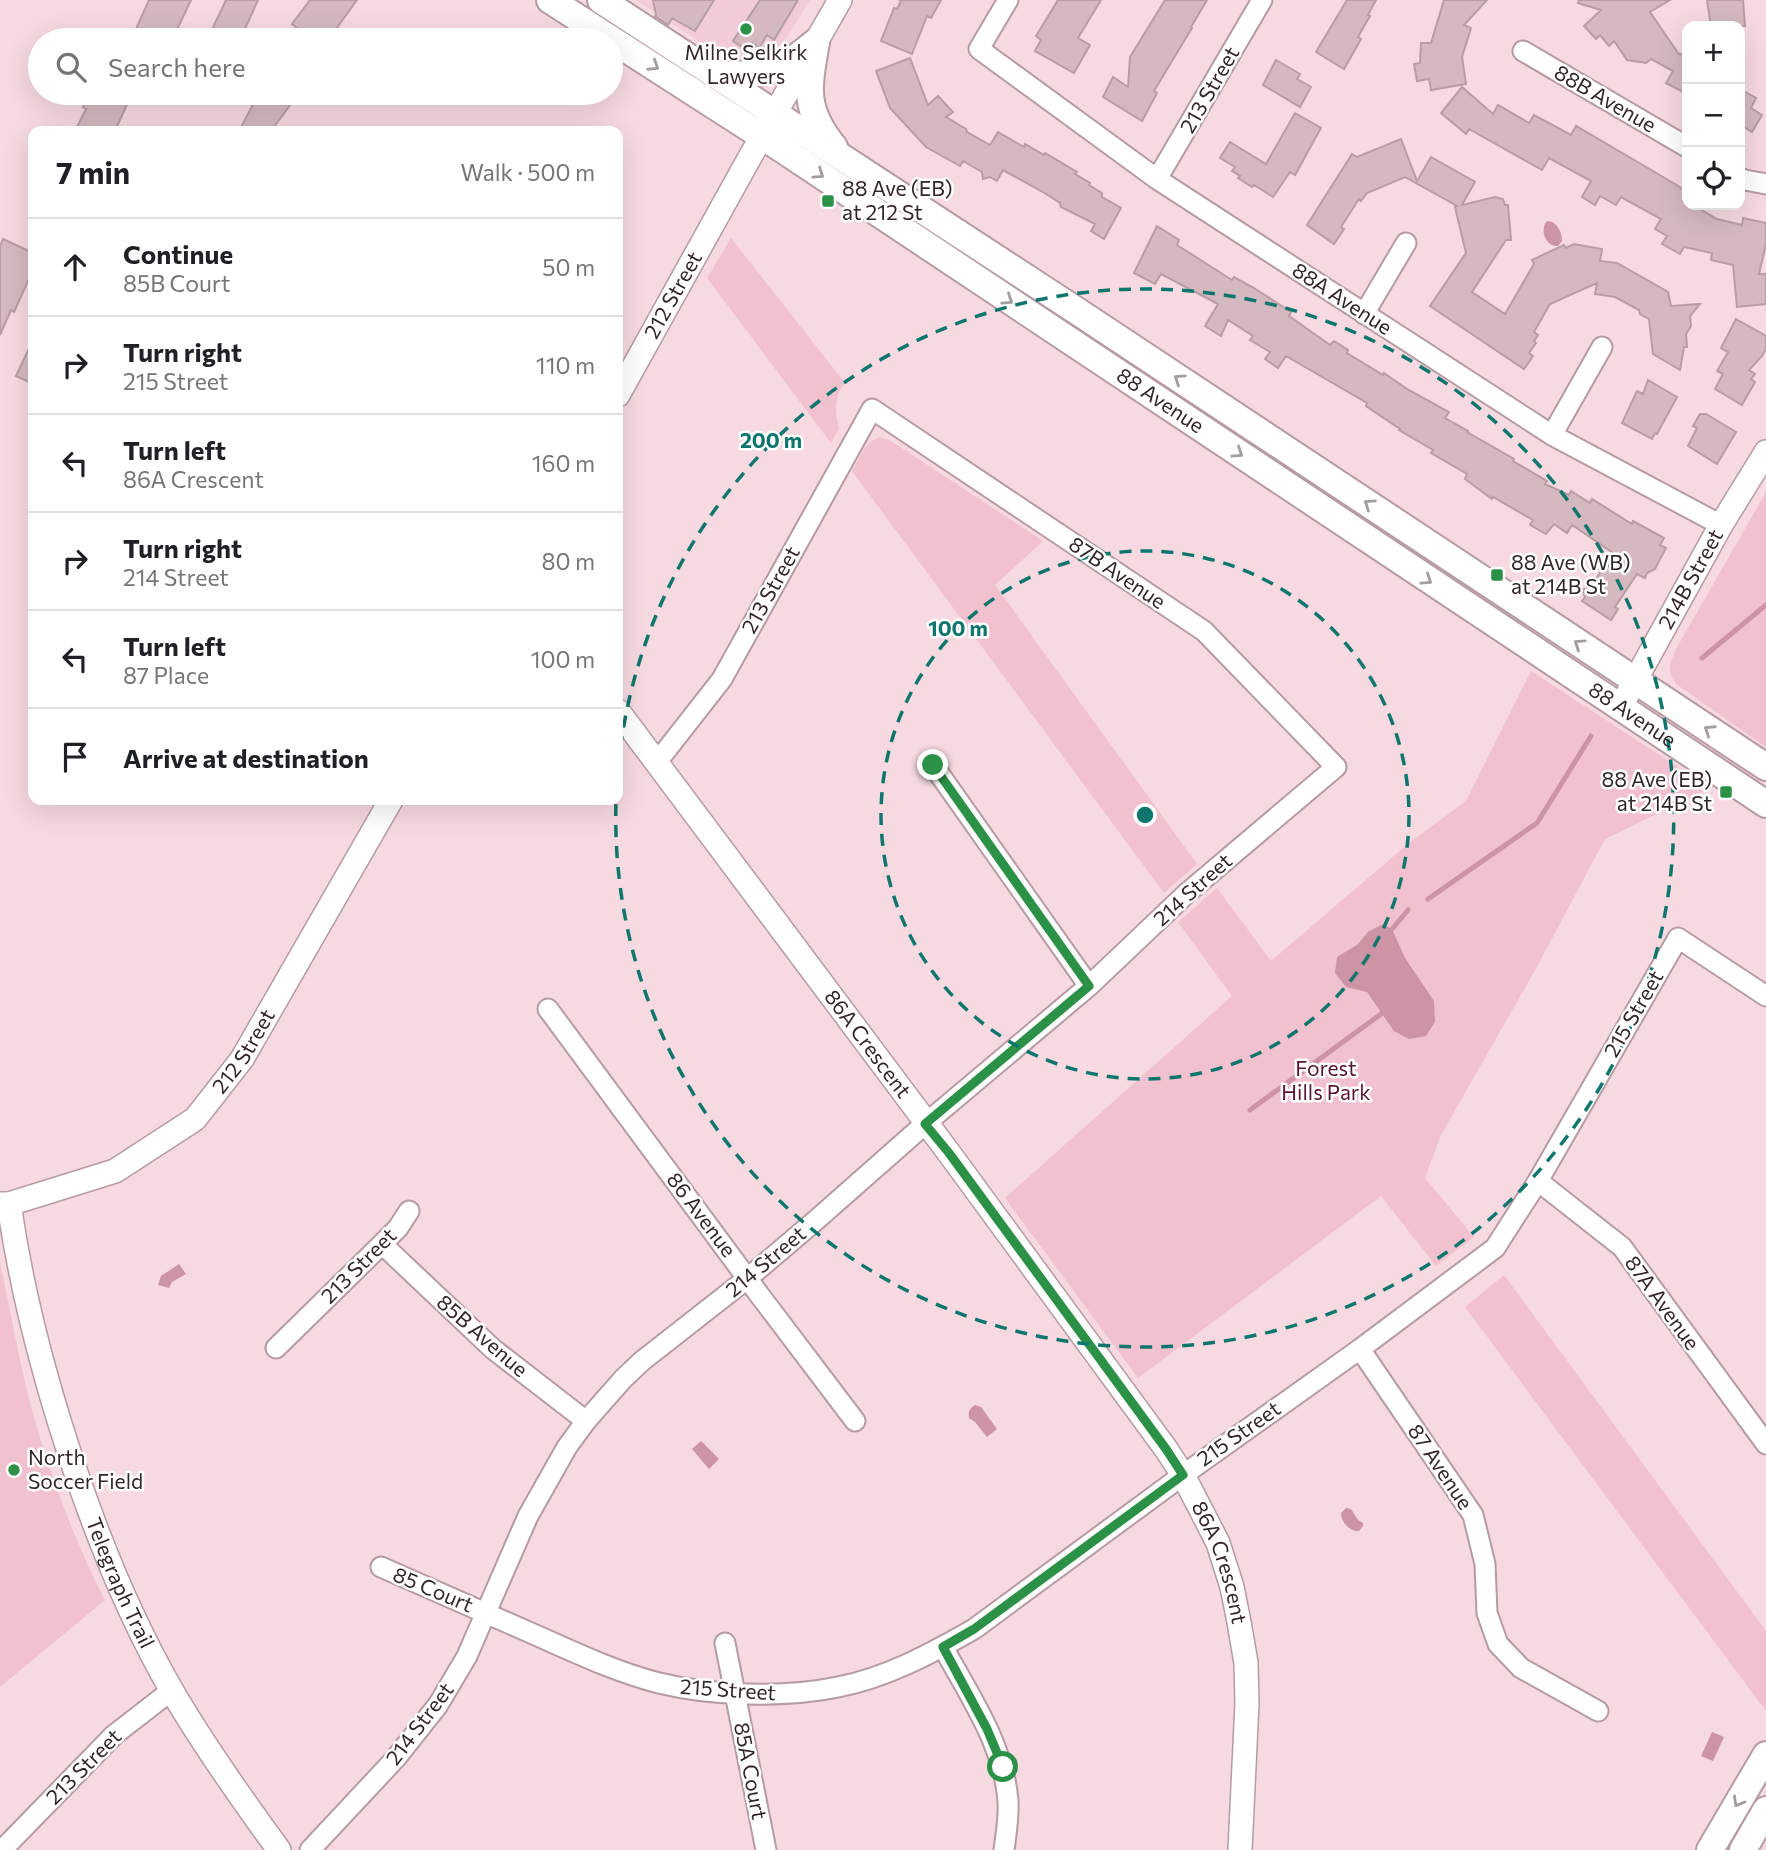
<!DOCTYPE html>
<html lang="en">
<head>
<meta charset="utf-8">
<style>
	body { margin:0; font-family:Commissioner,sans-serif; background:#f6f6f6; color:#202124 }
	.controls { position:absolute; right:21px; top:21px; display:grid; overflow:hidden; border-radius:14px; box-shadow:0 7px 28px #0002 }
	.controls button { width:63px; height:63px; display:grid; place-items:center; padding:0; border:0; border-bottom:2px solid #e0e0e0; background:#fff; color:#202124; font:35px sans-serif }
	.stop { position:absolute; width:21px; height:21px; margin:-16px; border:5px solid #2a9147; border-radius:50%; background:#fff }
	.stop.end { background:#2a9147; border-color:#fff; box-shadow:0 2px 7px #0008 }
	.list { margin:0; padding:0; list-style:none }
	h2 { display:flex; justify-content:space-between; align-items:center; height:91px; margin:0; padding:0 28px; font-size:30px }
	h2 small { font-size:23px; font-weight:400; color:#757577 }
	.list li { display:grid; grid-template-columns:46px 1fr auto; gap:21px; align-items:center; box-sizing:border-box; height:98px; padding:0 28px; border-top:2px solid #e0e0e0 }
	.list b { display:block; font-size:26px; white-space:nowrap }
	.list p { margin:0; font-size:23px; white-space:nowrap; color:#757577 }
	.list em { font-size:23px; font-style:normal; color:#757577 }
	.icon { flex:none; width:38px; height:38px; fill:none; stroke:currentColor; stroke-width:2; stroke-linecap:round; stroke-linejoin:round }
	.map { position:relative; flex:none; width:1766px; height:1850px; overflow:hidden }
	.search { position:absolute; background:#fff; box-shadow:0 7px 28px #0002; left:28px; top:28px; width:595px; height:77px; display:flex; align-items:center; gap:18px; box-sizing:border-box; padding:0 24px; border-radius:38px; color:#757577; font-size:26px }
	.panel { position:absolute; background:#fff; box-shadow:0 7px 28px #0002; left:28px; top:126px; width:595px; height:679px; border-radius:14px }
	.map>svg:first-child { display:block }
	.built { fill:#f1ccd7 }
	.green { fill:#f1c1cf }
	.water { fill:#cc94a5 }
	.lines { fill:none; stroke-linecap:round; stroke-linejoin:round }
	.stream { stroke:#cc94a5; stroke-width:5 }
	.building { fill:#d4b9c0; stroke:#b89da5; stroke-width:2 }
	.minor-casing { stroke:#b69ba3; stroke-width:23 }
	.tertiary-casing { stroke:#b69ba3; stroke-width:26 }
	.secondary-casing { stroke:#b69ba3; stroke-width:30 }
	.minor { stroke:#fff; stroke-width:19 }
	.tertiary { stroke:#fff; stroke-width:23 }
	.secondary { stroke:#fff; stroke-width:26 }
	.oneway { stroke:#a29d9f }
	.route { stroke:#2a9147; stroke-width:9 }
	.ring { fill:none; stroke:#0f766e; stroke-width:3.5; stroke-dasharray:12 9 }
	.poi-dot { fill:#2a9147; stroke:#fff; stroke-width:2.5 }
	.labels { text-anchor:middle; stroke-width:5; stroke-linejoin:round; paint-order:stroke }
	.poi-label { font-size:21px; fill:#312629; stroke:#fff; text-anchor:start }
	.street-label { font-size:21px; fill:#312629; stroke:#fff }
	.park-label { font-size:21px; fill:#571430; stroke:#fff }
	.centre { fill:#0f766e; stroke:#fff; stroke-width:3.5 }
	.ring-label { font-size:21px; text-anchor:middle; font-weight:bold; fill:#0f766e; stroke:#fff; stroke-width:5; stroke-linejoin:round; paint-order:stroke }
</style>
</head>
<body>
<div class="map">
<svg width="1766" height="1850" viewBox="0 0 1766 1850">
	<rect width="100%" height="100%" fill="#f6d9e1"/>
	<!-- built -->
	<path class="built" d="M636,0H810L787,37L774,50L761,57L743,59L730,57L714,51Z"/>
	<!-- green -->
	<path class="green" d="M731,238L845,383C833,398 835,411 839,429L831,443L707,278Z
		M880,437L891,441L1043,541L995,585L1197,864L1164,893L852,471C860,458 865,441 880,437Z
		M1766,492V747L1676,684C1666,669 1670,665 1676,649Z
		M1531,671L1710,788L1605,839L1534,972L1441,1135L1425,1178L1474,1237L1436,1266L1381,1196L1138,1378L1005,1198L1232,996L1178,922L1217,888L1271,961L1409,843L1466,801Z
		M0,1263C11,1312 19,1362 32,1410C50,1475 74,1540 105,1600L0,1687Z
		M1504,1275L1766,1631V1711L1465,1307Z"/>
	<!-- water -->
	<path class="water" d="M1547,221C1557,221 1562,232 1562,241L1558,246C1546,247 1539,230 1547,221Z
		M1383,924L1392,929L1405,958L1434,1001L1435,1022L1426,1036L1409,1039L1394,1031L1367,992L1346,987L1335,973L1337,957L1357,945L1368,932Z
		M179,1264L186,1274L172,1282L169,1288L158,1285L161,1276Z
		M975,1405L981,1407L997,1429L987,1437L975,1422L969,1418C968,1412 969,1409 975,1405Z
		M701,1441L719,1459L709,1469L692,1449Z
		M1346,1508L1351,1509L1358,1520L1363,1523V1526L1359,1531C1350,1532 1341,1522 1341,1513Z
		M1712,1732L1724,1737L1713,1761L1701,1756Z"/>
	<g class="lines">
		<!-- stream -->
		<path class="stream" d="M1702,658L1766,605
			M1428,899L1537,823L1591,736
			M1392,929L1408,910
			M1250,1110L1381,1014"/>
	</g>
	<!-- building -->
	<path class="building" d="M149,0H191L175,34L173,33L169,40H131Z
		M226,0H258L240,40H207Z
		M310,0H357L328,40H287L296,27L292,24Z
		M653,0H714L695,31L672,18L668,25L655,16L656,15Z
		M760,0H798L774,40L767,35L759,48L753,43L748,51L733,41Z
		M899,0H941L931,18L927,16L912,54L881,41L894,8L897,9L901,1Z
		M1058,0H1101L1078,38L1090,45L1074,73L1035,51L1041,40L1036,36Z
		M1165,0H1207L1191,27L1192,28L1154,91L1157,93L1142,121L1103,97L1113,77L1128,87L1130,57Z
		M1347,0H1376L1368,15L1370,16L1358,37L1361,39L1344,69L1316,52Z
		M1444,0H1487L1464,25L1471,28L1462,57L1466,84L1431,90L1429,79L1417,81L1414,64L1420,63L1421,43H1431Z
		M1579,0H1670L1650,12L1678,53L1682,55L1687,44V94L1666,83L1673,71L1651,59L1646,63L1627,60L1614,41L1609,46L1600,35L1596,39L1584,26L1601,10L1578,3Z
		M1707,0H1743L1745,26H1711Z
		M910,58L928,105L938,96L953,112L946,117L966,129L967,132L990,145L998,132L1024,147L1025,144L1044,155L1045,153L1077,172L1075,174L1090,183L1089,185L1102,193V197L1121,208L1104,239L1091,231L1095,224L1061,207L1060,203L1043,192L1003,170L997,181L990,177L983,179L982,172L963,161L960,166L926,147L890,108L876,71Z
		M1276,60L1300,74L1297,79L1311,87L1300,107L1263,85Z
		M1462,87L1493,114L1498,105L1529,123L1534,115L1571,135L1576,126L1675,184L1687,192V205H1693L1717,219L1742,225L1743,218L1766,223V244L1759,274H1766V304L1737,307L1733,265L1711,260L1712,253L1684,247L1680,254L1662,244L1667,236L1655,229L1661,219L1621,197L1616,205L1600,196L1595,205L1582,197L1591,181L1549,158L1542,170L1469,129L1466,134L1441,113Z
		M1740,89L1756,98L1751,108L1762,115L1752,132L1741,125L1740,128Z
		M90,93H118L130,98L115,131H75L86,109L83,107Z
		M259,93H299L271,131H239Z
		M1295,113L1321,128L1295,175L1290,172L1273,197L1254,185L1252,187L1238,178L1240,176L1232,171L1235,167L1220,158L1230,142L1266,164Z
		M1401,139L1417,181L1431,157L1475,182L1462,205L1495,197L1503,199L1505,205H1508L1511,240H1506L1472,292L1505,314L1534,264L1532,260L1564,245L1566,248L1574,244L1602,249L1600,261L1617,263L1668,292L1671,306L1700,304L1690,316L1691,326L1686,334L1687,347H1684L1680,370L1653,354L1649,319L1640,314L1639,310L1615,297L1595,294L1597,283L1550,304L1534,332L1538,335L1534,341L1536,343L1529,353L1533,356L1524,369L1430,306L1466,253L1455,207L1457,206L1405,177L1367,193L1361,201L1359,199L1341,227L1344,229L1334,244L1307,225L1352,154L1357,157Z
		M1157,226L1179,240L1177,245L1232,280L1234,277L1254,288L1291,312L1289,316L1330,345L1334,341L1348,350L1347,353L1383,375L1384,373L1407,389L1449,412L1445,418L1468,431L1467,432L1514,459L1513,461L1547,481L1545,484L1569,495L1571,491L1590,503L1592,499L1632,524L1633,521L1664,538L1660,545L1666,548L1655,569L1647,573L1645,578L1637,574L1615,607L1618,609L1611,620L1582,601L1585,597L1582,589L1590,588L1613,553L1572,525L1567,533L1554,524L1546,534L1530,525L1533,520L1493,497L1492,499L1465,479L1467,474L1431,453L1433,450L1399,430L1400,429L1366,406L1367,403L1286,356L1278,368L1265,359L1270,352L1250,340L1253,336L1228,320L1221,336L1205,326L1218,304L1161,274L1155,284L1134,273Z
		M3,239L33,253V270L14,312L11,310L0,335V246Z
		M1736,319L1766,336V349L1762,356L1749,370L1755,374L1751,379L1755,382L1742,405L1715,389L1723,374L1717,371L1728,352L1721,348Z
		M33,340V384L16,376Z
		M1648,380L1677,397L1657,434L1655,433L1652,439L1622,423L1637,391L1643,394Z
		M1700,414H1706L1736,432L1717,464L1688,446L1697,428L1693,426Z"/>
	<g class="lines">
		<!-- minor casing -->
		<g class="minor-casing">
			<path id="minor" d="M1008,0L979,49L1157,179L1552,435L1721,525
				M1523,51L1687,147
				M1740,178L1745,180L1766,184
				M1157,179L1262,0
				M1364,314L1406,243
				M1552,435L1602,347
				M933,765L1089,986
				M548,1009L761,1297L855,1421
				M1538,1181L1622,1247L1766,1444
				M382,1244L493,1349L586,1421
				M276,1348L382,1244L398,1228L409,1211
				M1360,1349L1473,1515L1485,1564L1487,1613L1498,1644L1521,1668L1598,1711
				M381,1567C431,1589 481,1611 531,1633C572,1651 615,1672 659,1683C712,1696 785,1698 838,1687C886,1678 932,1653 974,1629L1183,1475L1360,1349L1495,1248L1538,1181L1678,938L1766,996
				M725,1643L766,1850
				M943,1647C969,1695 1004,1745 1008,1801C1009,1818 1006,1834 1004,1850
				M2,1850L114,1735L172,1690
				M310,1850L396,1758L438,1705L467,1656L528,1516L567,1447L586,1421L623,1379L642,1361L748,1278L815,1221L925,1124L1089,986L1187,893L1336,767L1204,631L872,409L722,679L657,762"/>
		</g>
		<!-- tertiary casing -->
		<g class="tertiary-casing">
			<g id="tertiary">
				<path id="s1" d="M618,395L750,157L840,0"/>
				<path id="s2" d="M1620,708L1721,525L1766,452"/>
				<path id="s3" d="M618,711L949,1153L1166,1449L1183,1475L1218,1543L1232,1587L1239,1622L1246,1663L1247,1703L1240,1850"/>
				<path id="s4" d="M0,1204H9L115,1171L195,1119L242,1059L391,800"/>
				<path id="s5" d="M9,1204C22,1294 45,1381 74,1467C100,1544 131,1620 172,1691C204,1746 241,1798 279,1850"/>
			</g>
		</g>
		<!-- secondary casing -->
		<g class="secondary-casing">
			<g id="secondary">
				<path id="s6" d="M550,0L782,149L1766,804"/>
				<path d="M601,0L1077,311L1766,767"/>
				<path d="M816,42C808,88 803,109 834,147"/>
				<path d="M714,74C738,76 760,75 783,66C794,61 805,50 816,42"/>
				<path d="M1710,1850L1766,1755"/>
				<path d="M1743,1850L1766,1810"/>
			</g>
		</g>
		<!-- minor -->
		<use href="#minor" class="minor"/>
		<!-- tertiary -->
		<use href="#tertiary" class="tertiary"/>
		<!-- secondary -->
		<use href="#secondary" class="secondary"/>
	</g>
	<!-- one-way arrows -->
	<defs><path id="oneway-chevron" d="M-2-3.5L2.5 0L-2 3.5" fill="none" stroke-width="1.6" stroke-linecap="round" stroke-linejoin="round" transform="scale(1.75)"/></defs>
	<g class="oneway">
		<use href="#oneway-chevron" transform="translate(654 66) rotate(33)"/>
		<use href="#oneway-chevron" transform="translate(819 174) rotate(34)"/>
		<use href="#oneway-chevron" transform="translate(1008 300) rotate(34)"/>
		<use href="#oneway-chevron" transform="translate(1179 379) rotate(-146)"/>
		<use href="#oneway-chevron" transform="translate(1238 453) rotate(34)"/>
		<use href="#oneway-chevron" transform="translate(1369 504) rotate(-146)"/>
		<use href="#oneway-chevron" transform="translate(1427 580) rotate(34)"/>
		<use href="#oneway-chevron" transform="translate(1579 644) rotate(-146)"/>
		<use href="#oneway-chevron" transform="translate(1709 730) rotate(-147)"/>
		<use href="#oneway-chevron" transform="translate(1738 1802) rotate(120)"/>
	</g>
	<g class="lines">
		<!-- route -->
		<path class="route" d="M933,765L1089,986L925,1124L949,1153L1166,1449L1183,1475L974,1629L943,1647L987,1729L1003,1767"/>
	</g>
	<!-- distance rings -->
	<g class="ring">
		<circle cx="1145" cy="815" r="264"/>
		<path d="M618 769A529 529 0 1 1 616 801"/>
	</g>
	<!-- markers -->
	<g class="poi-dot">
		<circle cx="746" cy="29" r="7"/>
		<rect x="821" y="194" width="14" height="14" rx="3.5"/>
		<rect x="1490" y="568" width="14" height="14" rx="3.5"/>
		<rect x="1719" y="785" width="14" height="14" rx="3.5"/>
		<circle cx="14" cy="1470" r="7"/>
	</g>
	<g class="labels">
		<!-- poi labels -->
		<g class="poi-label">
			<text x="746" y="60" text-anchor="middle">Milne Selkirk<tspan x="746" dy="24">Lawyers</tspan></text>
			<text x="842" y="196">88 Ave (EB)<tspan x="842" dy="24">at 212 St</tspan></text>
			<text x="1511" y="570">88 Ave (WB)<tspan x="1511" dy="24">at 214B St</tspan></text>
			<text x="1712" y="787" text-anchor="end">88 Ave (EB)<tspan x="1712" dy="24">at 214B St</tspan></text>
			<text x="28" y="1465">North<tspan x="28" dy="24">Soccer Field</tspan></text>
		</g>
		<!-- street labels -->
		<g class="street-label">
			<text transform="translate(1210 90) rotate(-60)" y="7">213 Street</text>
			<text transform="translate(1605 99) rotate(30)" y="7">88B Avenue</text>
			<text dy="7" stroke="none"><textPath href="#s1" startOffset="114">212 Street</textPath></text>
			<text transform="translate(1342 299) rotate(33)" y="7">88A Avenue</text>
			<text dy="7" stroke="none"><textPath href="#s6" startOffset="730">88 Avenue</textPath></text>
			<text transform="translate(1117 573) rotate(34)" y="7">87B Avenue</text>
			<text dy="7" stroke="none"><textPath href="#s2" startOffset="147">214B Street</textPath></text>
			<text transform="translate(771 590) rotate(-61)" y="7">213 Street</text>
			<text dy="7" stroke="none"><textPath href="#s6" startOffset="1297">88 Avenue</textPath></text>
			<text transform="translate(1193 890) rotate(-42)" y="7">214 Street</text>
			<text transform="translate(1634 1014) rotate(-60)" y="7">215 Street</text>
			<text dy="7" stroke="none"><textPath href="#s3" startOffset="416">86A Crescent</textPath></text>
			<text dy="7" stroke="none"><textPath href="#s4" startOffset="299">212 Street</textPath></text>
			<text transform="translate(701 1215) rotate(53)" y="7">86 Avenue</text>
			<text transform="translate(766 1262) rotate(-40)" y="7">214 Street</text>
			<text transform="translate(359 1266) rotate(-45)" y="7">213 Street</text>
			<text transform="translate(1662 1303) rotate(54)" y="7">87A Avenue</text>
			<text transform="translate(482 1336) rotate(41)" y="7">85B Avenue</text>
			<text transform="translate(1239 1434) rotate(-35)" y="7">215 Street</text>
			<text transform="translate(1440 1467) rotate(56)" y="7">87 Avenue</text>
			<text dy="7" stroke="none"><textPath href="#s3" startOffset="1046">86A Crescent</textPath></text>
			<text dy="7" stroke="none"><textPath href="#s5" startOffset="396">Telegraph Trail</textPath></text>
			<text transform="translate(433 1590) rotate(23)" y="7">85 Court</text>
			<text transform="translate(728 1690) rotate(4)" y="7">215 Street</text>
			<text transform="translate(420 1724) rotate(-53)" y="7">214 Street</text>
			<text transform="translate(84 1767) rotate(-45)" y="7">213 Street</text>
			<text transform="translate(750 1771) rotate(79)" y="7">85A Court</text>
		</g>
		<!-- park labels -->
		<g class="park-label">
			<text x="1326" y="1076">Forest<tspan x="1326" dy="24">Hills Park</tspan></text>
		</g>
	</g>
	<circle cx="1145" cy="815" r="10" class="centre"/>
	<g class="ring-label">
		<text x="771" y="448">200 m</text>
		<text x="958" y="636">100 m</text>
	</g>
</svg>
<div class="controls">
<button>+</button>
<button>−</button>
<button><svg class="icon" aria-label="locate" viewBox="0 0 24 24"><circle cx="12" cy="12" r="6"/><path d="M12 2v4M12 18v4M2 12h4M18 12h4"/></svg></button>
</div>
<div class="stop" style="left:1003px;top:1767px"></div>
<div class="stop end" style="left:933px;top:765px"></div>
<div class="search"><svg class="icon" aria-label="search" viewBox="0 0 24 24"><circle cx="10" cy="10" r="6"/><path d="M15 15l6 6"/></svg>Search here</div>
<section class="panel">
<h2>7 min<small>Walk · 500 m</small></h2>
<ul class="list">
<li><svg class="icon" aria-label="ahead" viewBox="0 0 24 24"><path d="M12 20V5M6 11l6-6 6 6"/></svg><div><b>Continue</b><p>85B Court</p></div><em>50 m</em></li>
<li><svg class="icon" aria-label="right" viewBox="0 0 24 24"><path d="M7 20v-9h11M14 6l5 5-5 5"/></svg><div><b>Turn right</b><p>215 Street</p></div><em>110 m</em></li>
<li><svg class="icon" aria-label="left" viewBox="0 0 24 24"><path d="M17 20v-9H6M10 6l-5 5 5 5"/></svg><div><b>Turn left</b><p>86A Crescent</p></div><em>160 m</em></li>
<li><svg class="icon" aria-label="right" viewBox="0 0 24 24"><path d="M7 20v-9h11M14 6l5 5-5 5"/></svg><div><b>Turn right</b><p>214 Street</p></div><em>80 m</em></li>
<li><svg class="icon" aria-label="left" viewBox="0 0 24 24"><path d="M17 20v-9H6M10 6l-5 5 5 5"/></svg><div><b>Turn left</b><p>87 Place</p></div><em>100 m</em></li>
<li><svg class="icon" aria-label="arrive" viewBox="0 0 24 24"><path d="M6 21V4h12l-3 4 3 4H6"/></svg><div><b>Arrive at destination</b></div></li>
</ul>
</section>
</div>
</body>
</html>
